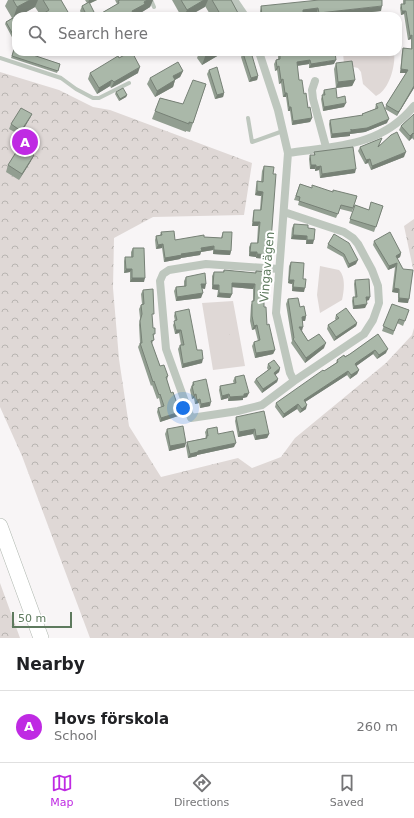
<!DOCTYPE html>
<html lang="en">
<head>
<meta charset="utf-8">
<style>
	body { margin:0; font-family:"DejaVu Sans",sans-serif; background:#f6f6f6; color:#202124 }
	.scale { position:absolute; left:12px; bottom:10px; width:60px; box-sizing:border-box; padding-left:4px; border:2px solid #5e7a5e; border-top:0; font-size:11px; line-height:14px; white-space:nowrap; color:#5e7a5e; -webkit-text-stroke:3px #fff; paint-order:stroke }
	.you { position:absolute; left:183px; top:408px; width:14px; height:14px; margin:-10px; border:3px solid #fff; border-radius:50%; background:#1a73e8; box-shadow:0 0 0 6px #1a73e833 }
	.badge { display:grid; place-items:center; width:26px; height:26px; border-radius:50%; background:#bf2ae3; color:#fff; font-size:13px; font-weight:700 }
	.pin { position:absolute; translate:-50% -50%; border:2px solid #fff; box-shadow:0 1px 4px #0006 }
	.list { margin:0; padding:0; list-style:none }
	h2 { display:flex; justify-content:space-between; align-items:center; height:52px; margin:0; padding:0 16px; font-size:17px }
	h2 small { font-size:13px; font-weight:400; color:#757577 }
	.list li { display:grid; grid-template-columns:26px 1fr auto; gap:12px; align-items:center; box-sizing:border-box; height:72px; padding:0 16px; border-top:1px solid #e0e0e0 }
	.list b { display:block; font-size:15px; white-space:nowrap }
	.list p { margin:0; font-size:13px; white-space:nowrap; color:#757577 }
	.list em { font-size:13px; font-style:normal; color:#757577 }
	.icon { flex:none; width:22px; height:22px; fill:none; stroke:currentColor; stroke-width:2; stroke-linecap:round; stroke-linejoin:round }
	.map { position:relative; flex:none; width:414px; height:638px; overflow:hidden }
	.search { position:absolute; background:#fff; box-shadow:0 2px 6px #0003; left:12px; right:12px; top:12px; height:44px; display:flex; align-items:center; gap:10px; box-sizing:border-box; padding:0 14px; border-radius:12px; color:#757577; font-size:15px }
	.sheet { height:124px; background:#fff }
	nav { display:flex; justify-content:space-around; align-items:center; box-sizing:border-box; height:56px; border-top:1px solid #e0e0e0; background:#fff; font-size:11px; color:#757577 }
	nav a { display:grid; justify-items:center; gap:2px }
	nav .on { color:#bf2ae3 }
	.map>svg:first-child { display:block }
	.grass { fill:#dfd8d6 }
	.forest { fill:url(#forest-crowns) }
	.park { fill:url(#park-tufts) }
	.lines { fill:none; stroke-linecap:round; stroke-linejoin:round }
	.highway-casing { stroke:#b0b8b0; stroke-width:16 }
	.lane { stroke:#bec7be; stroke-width:4 }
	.street { stroke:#bec7be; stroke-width:8 }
	.highway { stroke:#fff; stroke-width:15 }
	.wall { fill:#929e91 }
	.shaded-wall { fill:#778176 }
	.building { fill:#aab8a9; stroke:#778176 }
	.labels { text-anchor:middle; stroke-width:4; stroke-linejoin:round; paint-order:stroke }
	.street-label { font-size:12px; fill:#5e7a5e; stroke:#fff }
</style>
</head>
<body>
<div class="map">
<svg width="414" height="638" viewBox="0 0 414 638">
	<defs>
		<pattern id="forest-crowns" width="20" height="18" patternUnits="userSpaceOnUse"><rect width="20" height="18" fill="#dfd8d6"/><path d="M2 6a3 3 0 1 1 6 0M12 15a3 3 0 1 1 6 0" fill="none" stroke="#b8b4b1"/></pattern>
		<pattern id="park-tufts" width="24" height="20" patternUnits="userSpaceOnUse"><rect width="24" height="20" fill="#dfd8d6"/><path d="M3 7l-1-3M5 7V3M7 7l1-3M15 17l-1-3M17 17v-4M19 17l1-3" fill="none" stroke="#b8b4b1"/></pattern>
	</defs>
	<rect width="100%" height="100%" fill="#f8f5f6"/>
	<!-- grass -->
	<path class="grass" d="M343,52H394C396,65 389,91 376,96L363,84L361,72L358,68L344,65Z
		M320,266L339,270C346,277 344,291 342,300L320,313L317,295Z
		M233,301L245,366L213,370L202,303Z"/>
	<!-- forest -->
	<path class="forest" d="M0,72L59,90L93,107L110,110L252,163L244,215L153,217L114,238L113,288L119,359L129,426L161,477L238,458L252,468L281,457L295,438L386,363L412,335L414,328V638H90L22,456L0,407Z
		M414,219V273L404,226Z
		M0,583L20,638H0Z"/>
	<!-- park -->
	<path class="park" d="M222,328L230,331L231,333L223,342L215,340V332Z"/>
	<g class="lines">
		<!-- highway casing -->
		<g class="highway-casing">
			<path id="highway" d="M0,526L41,638"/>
		</g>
		<!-- lane -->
		<path class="lane" d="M151,0L154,7
			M0,58L61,78L76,89L93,98H99L129,83
			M248,118L252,142L283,131"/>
		<!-- street -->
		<path class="street" d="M234,0L245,16
			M259,52L278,110L288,153L276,313L290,373L294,381
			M315,81L312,90L313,99L326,147
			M288,153C335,146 381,147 414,106
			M279,269L206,264L169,270L163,274L160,281L166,349L191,418L238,411L262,405L294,381L364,334L373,320L379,303L378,286L372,270L358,244L353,238L344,232L284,212"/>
		<!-- highway -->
		<use href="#highway" class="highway"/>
	</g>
	<!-- wall -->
	<path class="wall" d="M8,0H61L69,16H41L35,7L19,16H16L13,19L16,24V40L14,41L5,24L6,22L12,18L5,6Z
		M85,0H97L89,4L96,16H83L80,11L82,6L87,3Z
		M115,0H153L150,7L142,12L141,15L138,16H99L100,14L117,4Z
		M172,0H231L238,13V16H211L205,6L189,16H181Z
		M403,0H414V88L398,114L397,116L385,109L386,105L406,73H400L402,52L403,48L411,49V39L408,40L404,14L401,15L400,8L401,4H403Z
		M261,6L381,11L333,16H317V12L303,14V16H260V11Z
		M14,49L60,64L57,73L11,58Z
		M199,52H224L202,65L197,58L199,53Z
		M279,52H290V54L334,64L309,68V64L297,66L299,80L312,118L310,122L292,125L290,111H288L286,97H283L281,83L279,84L277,70L275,71L274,64L276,60L278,59V54Z
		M243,53L258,76L257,80L249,82L241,57Z
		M119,58L138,73L119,84L111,88L110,86L97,94L88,79L90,73Z
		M336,63L355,80L352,86L336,88L334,69Z
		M209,70L224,93L223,97L215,99L207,74Z
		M183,71L180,77L175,80L173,87L155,97L147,84L150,78Z
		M206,84L190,132L186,131V132L152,119L160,98L183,104Z
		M324,90L337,98L344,107L323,111L321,99Z
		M116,92L127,95L126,97L119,101L115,94Z
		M376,104L387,123L365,132L350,134V136L331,138L329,124L330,120L362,116V114L375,109Z
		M32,114L30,118L20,135L9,129L11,124Z
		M414,114V140L412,138L409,141L399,130L401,126Z
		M382,138L379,146L404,157L371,170L368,163L365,164L358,151L360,147Z
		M314,152L355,173L320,178L319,170L315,171V169H310L309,159L310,155H314Z
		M31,161L19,180L6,172L8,165Z
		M264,166L268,259L256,258V257L249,256V247L251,243H257L258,226H252L253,214L254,210H260L261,196L255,195L256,186L257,181L261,182L262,171Z
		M300,184L312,188L357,196L352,212L340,209L336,218L298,205L299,201L294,200Z
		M355,205L369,210L383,206L374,232L349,223Z
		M294,224L308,228L313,244H306V240L291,239L292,228Z
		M161,232L175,240L204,237L221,238L223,232L231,251L230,255L213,254V250L201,252L200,255L181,258L180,259L164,262L162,248L156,249L155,240L156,236L160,235Z
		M334,234L356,264L348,268L343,257L327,248L328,244Z
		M374,241L401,253L400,257L397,259L408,303L398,302V293L392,292L395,267L388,270L373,245Z
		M133,248L144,282H130V272L124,273V261L125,257H131V252Z
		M291,262L303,279L304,292L292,291V284L288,283L289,266Z
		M224,270L255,273L256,271L266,292L264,296V307L267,325L275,350L273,354L255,358L252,346L254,342L258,341L255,329L252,330L250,321L251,305L253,301V289L232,287V294L230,298L217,297L218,290L212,289V276L214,272H223Z
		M186,277L205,289L202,288L201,298L176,301L174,291L176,287L184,286V281Z
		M355,280L369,300L366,301L365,308L353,309L352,301L353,297H355L354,284Z
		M143,290L152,318L154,338L152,344L160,366L168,376L167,380L171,393L180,412L178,416L160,422L157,412L158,408L161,407L159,398L157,399L152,385L151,386L138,347L140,343L139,325L140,318L139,309L141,305L142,304L141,294Z
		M288,299L300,307L306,316L305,321H302V331L308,341L324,348L305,363L291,343L292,341L286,304Z
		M392,304L409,310L403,326L397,323L393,335L382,331Z
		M175,312L197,350L202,363L182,368L178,349L180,345H181L179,333L175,334L173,325L175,321L174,316Z
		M336,315L357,323L356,326L334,341L327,329L328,325L336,320L335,319Z
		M378,334L386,353L377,359L373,354L356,366L359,370L357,374L350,379L347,375L305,402L306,409L300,413L297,409L283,418L275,407L276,403L336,363L337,360L350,354Z
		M268,364L280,368L279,372L275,375L278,379L277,382L262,393L254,382L256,379L268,370L267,368Z
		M235,377L247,397L243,398V400L228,401V398L221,400L219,390L220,386L234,384L233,381Z
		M193,382L210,406L200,408L199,403L195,404L194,398L192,399L190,390Z
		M236,417L269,434L267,438L255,440L253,434L238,437L235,421Z
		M167,429L185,447L169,451L165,434Z
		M207,429L218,434L234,447L197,455V456L188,458L186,446L187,442L205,438L206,437L205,432Z"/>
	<!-- shaded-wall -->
	<path class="shaded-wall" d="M30,0H38L35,7L19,16H16V17L13,19L17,7Z
		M89,0H97L88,4Z
		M147,0H153L150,7L142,12L141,15L138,16H127L132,11Z
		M204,0H208L205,7L189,16H184L187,10Z
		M382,6L381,11L333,16H318L319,13Z
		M318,8L317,12L303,14V16H283L303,10Z
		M402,11H406L404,14L401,15Z
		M412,35L411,39L408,40L410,36Z
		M209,52H224L202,65L206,54Z
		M310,60L309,64L295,66L297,62Z
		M336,60L334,64L309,68L311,64Z
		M279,66L277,70L275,71L277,67Z
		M140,67L138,73L111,88L114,82Z
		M401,69L408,70L407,73H400Z
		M183,71L180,77L171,82L173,76Z
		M258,76L257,80L249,82L251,78Z
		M283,79L281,83L279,84L281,80Z
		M112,80L110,86L97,94L99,88Z
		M175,80L173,87L155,97L157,91Z
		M355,80L352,86L336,88L338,82Z
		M414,86V88L398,114L397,116L398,112Z
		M224,93L223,97L215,99L217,95Z
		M285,93H287L286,97H283Z
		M127,95L126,97L119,101L120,99Z
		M346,103L344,107L323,111L324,107Z
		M289,107H291L290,111H288Z
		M32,114L30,118L20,135L21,131Z
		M312,118L310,122L292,125L293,121Z
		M389,119L387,123L365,132L350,134V136L331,138L332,134L351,130Z
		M413,133L412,138L409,141L410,136Z
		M406,152L404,157L371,170L372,166Z
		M34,155L31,161L19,180L22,174Z
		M370,159L368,163L365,164L366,160Z
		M311,165H316L315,169H310Z
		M321,166L319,170L315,171L316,167Z
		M356,169L355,173L320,178L322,174Z
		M257,191L263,192L261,196L255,195Z
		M253,222H260L258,226H252Z
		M293,235L307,236L306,240L291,239Z
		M307,240H314L313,244H306Z
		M163,244L162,248L156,249L158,245Z
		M214,246L213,250L201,252L200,255L181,258L180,259L164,262L165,258L201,248Z
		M214,250L231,251L230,255L213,254Z
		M250,252H257L256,257L249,256Z
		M401,253L400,257L395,260L396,256Z
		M257,254L270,255L268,259L256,258Z
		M358,260L356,264L348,268L349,264Z
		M397,263L395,267L388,270L389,266Z
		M126,269H132L130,272L124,273Z
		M132,278H145L144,282H130Z
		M289,280H294L292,284L288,283Z
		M232,283L255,284L253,289L231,287Z
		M201,284H206L205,289L200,288Z
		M213,285H219L218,290L212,289Z
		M293,287L305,288L304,292L292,291Z
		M394,288L399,289L398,293L392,292Z
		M203,293L201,298L176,301L177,297Z
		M219,293L232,294L230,298L217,297Z
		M366,297H370L369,300L365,301Z
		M399,298L409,299L408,303L398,302Z
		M367,304L365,308L353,309L354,306Z
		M306,316L305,321H300L302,317Z
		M357,323L356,326L334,341L336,337Z
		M257,325L255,329L252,330L254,326Z
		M299,327H303L302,331Z
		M176,330H181L179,333L175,334Z
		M326,343L324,348L305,363L306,358Z
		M388,349L386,353L377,359L379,355Z
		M275,350L273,354L255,358L256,353Z
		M375,350L373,354L355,367L356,363Z
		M203,359L202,363L182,368L183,364Z
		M280,368L279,372L273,377L274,373Z
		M359,370L357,374L350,379L351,375Z
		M348,371L347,375L302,404L304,400Z
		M278,379L277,382L262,393L263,389Z
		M249,393L247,397L243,398V400L228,401L230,397Z
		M196,394L194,398L192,399L194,395Z
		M229,394L228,398L221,400L222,396Z
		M200,399L199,403L195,404L197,400Z
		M211,402L210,406L200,408L201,404Z
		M298,404L297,409L283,418L284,414Z
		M307,405L306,409L300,413L302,409Z
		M180,412L178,416L160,422L161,418Z
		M255,429L253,434L238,437L239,432Z
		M269,434L267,438L255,440L256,436Z
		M186,443L185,447L169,451L170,446Z
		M236,443L234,447L197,455V456L188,458L190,454L198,451Z"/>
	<!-- building -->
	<path class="building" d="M13,0H30L17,7Z
		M43,0H61L68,12H67L69,16H43V14L49,10Z
		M120,0H147L144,2L145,4L132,11L133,13L127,16H101L100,14L119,3L118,1Z
		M181,0H204L187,10Z
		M212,0H231L238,13L237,14L238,16H214L213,15L219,12Z
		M319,0H382V6L319,13L318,8L303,10V13L283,16H262L261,6Z
		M405,0H414V86L400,110L398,112L386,105L408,70L401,69L403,48L412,49V35L410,36L406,11H402L401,4H405Z
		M89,2L96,16H87L82,6Z
		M169,13L171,16H163Z
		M13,18L16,24V38H15L6,22Z
		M14,49L16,50V52H24L60,64L58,71L12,56Z
		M130,52H132L140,67L121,78L114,82L112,80L99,88L90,73L118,56L119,58Z
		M204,52H209L206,54Z
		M246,52H251L258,76L251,78L243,53Z
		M280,52H290V54L301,52H335L336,60L311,64L310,60L297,62L299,80H302L304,94L306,93L308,108L310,107L312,118L293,121L291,107H289L287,93H285L283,79L281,80L279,66L277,67L276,60L280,59Z
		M352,61L355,80L338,82L336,63Z
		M178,62L183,71L173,76L175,80L157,91L150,78Z
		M217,67L224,93L217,95L209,70Z
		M193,80L206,84L193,123L189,122V124L155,111L160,98L183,104Z
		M123,88L127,95L120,99L116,92Z
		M336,88L337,98L345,96L346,103L324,107L322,95H325L324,90Z
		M382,102L389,119L367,128L351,130V129V132L332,134L330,120L363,115L362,114L378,108L376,104Z
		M21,108L32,114L21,131L11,124Z
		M414,114V134L413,133L410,136L401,126Z
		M397,132L406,152L372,166L370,159L366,160L360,147L382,138L378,147L391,135Z
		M20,146L34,155L22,174L8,165Z
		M353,147L356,169L322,174L321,166L316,167V165H311L310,155H315L314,152Z
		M264,166L274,167L273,174H276L271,241H272L270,255L257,254V252H250L251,243H258L260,222H253L254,210H261L263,192L257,191V181L263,182Z
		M300,184L312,188V185L333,192V190L357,196L353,208L341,205L338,214L299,201L300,197L296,196Z
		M371,202L383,206L376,227L350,219L355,205L369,210Z
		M294,224L308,225V228L315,229L314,240H307V236L293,235Z
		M174,231L175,240L204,235V237L222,238L223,232H232L231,251L214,250V246L201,248L202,251L181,254L182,255L165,258L163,244L158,245L156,236L162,235L161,232Z
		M390,232L401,253L396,256L403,269L413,270L409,299L399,298V289L394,288L397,263L389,266L374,241Z
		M334,234L349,243L358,260L349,264L344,254L328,244Z
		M133,248H144L145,278H132V269H126L125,257H133Z
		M291,262L304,263L303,279H306L305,288L293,287L294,280H289Z
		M224,270L256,273V271L267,272L266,292H264V307H266L267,325L269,324L275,350L256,353L254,342L260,340L257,325L254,326L252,316V301H254L255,284L232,283V294L219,293V285H213L214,272H224Z
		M205,273L206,284H201L203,293L177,297L176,287L186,286V277Z
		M369,279L370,297H366L367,304L354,306L353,297H357L355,280Z
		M153,289L154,314H152L153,328H155V334H153L154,340L151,341L160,366L164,365L168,376L166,377L171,393L173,392L180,412L161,418L158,408L164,406L160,394L159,395L154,381L153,382L140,343H142L140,321L142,314L141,305L144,304L143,290Z
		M298,298L300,307L304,306L306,316L302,317L303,327H299L308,341L319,334L326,343L306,358L293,339L294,338L288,299Z
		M392,304L409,310L405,321L399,319L394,331L383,326Z
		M346,308L357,323L336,337L328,325L339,318L336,315Z
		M189,309L197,350H202L203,359L183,364L180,345H184L181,330H176L174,321L177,320L175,312Z
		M378,334L388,349L379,355L375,350L356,363L355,364L359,370L351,375L348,371L304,400L307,405L302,409L298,404L284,414L276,403L323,370L324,371L338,362L337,360L344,355L345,357L350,354Z
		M274,360L280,368L274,373L278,379L263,389L256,379L271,368L268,364Z
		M244,375L249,393L244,394V396L230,397L229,394L222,396L220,386L236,383L235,377Z
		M206,379L211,402L201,404L200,399L197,400L196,394L194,395L192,386L194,385L193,382Z
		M264,411L269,434L256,436L255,429L239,432L236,417Z
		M183,426L186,443L170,446L167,429Z
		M217,427L218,434L233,431L236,443L198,451V452L190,454L187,442L207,438L206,436H208L207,429Z"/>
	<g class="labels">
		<!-- street labels -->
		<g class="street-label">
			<text transform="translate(267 267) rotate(-85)" y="4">Vingavägen</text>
		</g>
	</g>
</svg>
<div class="scale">50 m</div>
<div class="you"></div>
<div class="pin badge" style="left:25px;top:142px">A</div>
<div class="search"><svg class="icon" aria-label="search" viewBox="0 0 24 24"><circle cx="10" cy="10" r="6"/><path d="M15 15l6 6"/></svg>Search here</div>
</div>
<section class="sheet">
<h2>Nearby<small></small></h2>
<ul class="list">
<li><span class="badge">A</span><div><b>Hovs förskola</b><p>School</p></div><em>260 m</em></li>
</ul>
</section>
<nav>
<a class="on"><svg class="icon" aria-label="map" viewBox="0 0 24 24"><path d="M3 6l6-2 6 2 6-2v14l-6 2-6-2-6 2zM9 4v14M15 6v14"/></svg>Map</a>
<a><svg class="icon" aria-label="directions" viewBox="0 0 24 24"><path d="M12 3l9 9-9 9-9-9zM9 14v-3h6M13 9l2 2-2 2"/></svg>Directions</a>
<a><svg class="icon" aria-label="saved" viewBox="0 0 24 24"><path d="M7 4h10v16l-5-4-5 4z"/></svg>Saved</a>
</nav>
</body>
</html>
